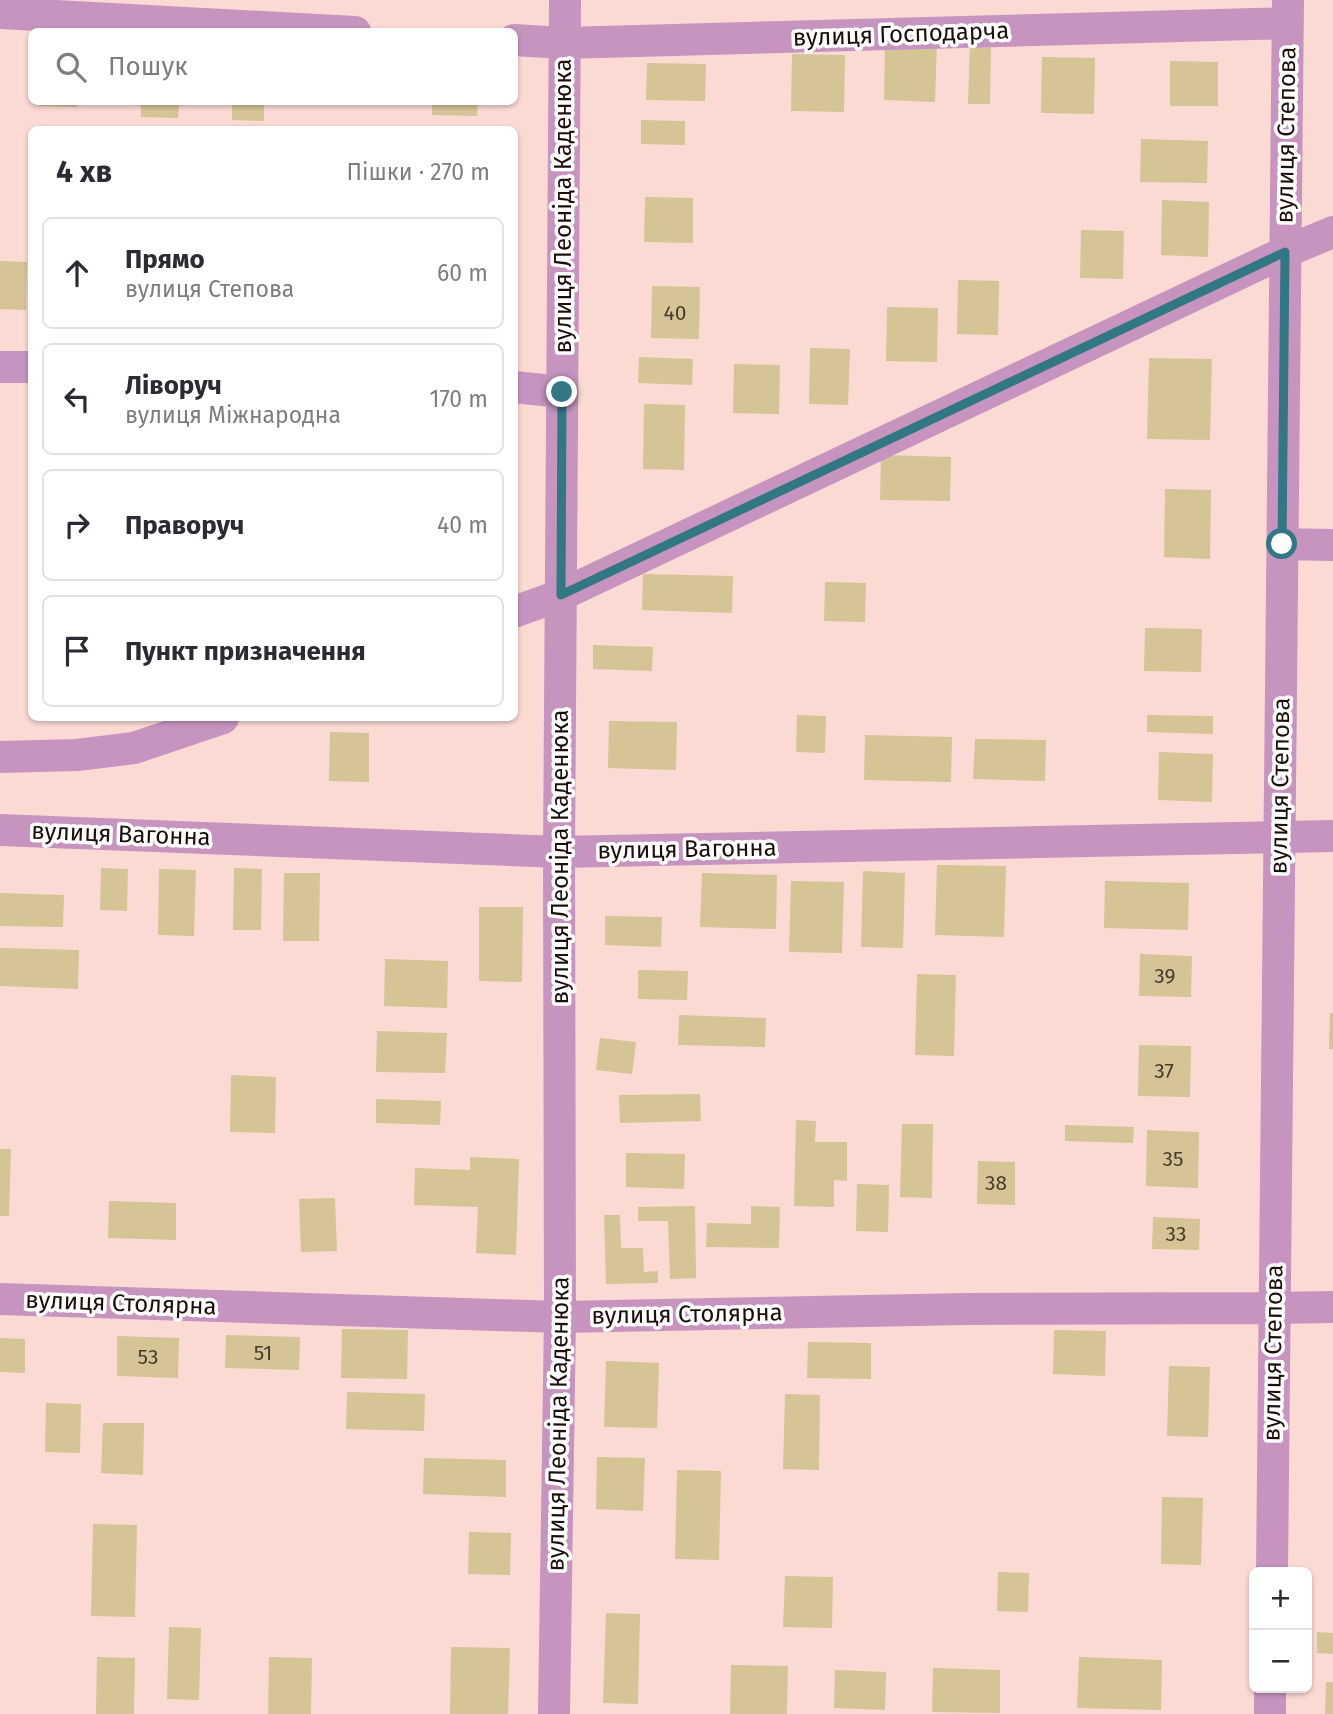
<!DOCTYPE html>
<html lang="uk">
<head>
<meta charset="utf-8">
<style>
	body { margin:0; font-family:"Fira Sans",sans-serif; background:#f2f2f3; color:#2b2b33 }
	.controls { position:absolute; right:21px; bottom:21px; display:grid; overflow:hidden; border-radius:10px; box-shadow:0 2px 5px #0004 }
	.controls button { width:63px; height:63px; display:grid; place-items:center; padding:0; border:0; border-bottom:2px solid #e1e1e2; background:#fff; color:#2b2b33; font:35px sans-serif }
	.stop { position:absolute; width:21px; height:21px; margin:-16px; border:5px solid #317784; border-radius:50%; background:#fff }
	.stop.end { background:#317784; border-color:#fff; box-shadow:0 2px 7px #0008 }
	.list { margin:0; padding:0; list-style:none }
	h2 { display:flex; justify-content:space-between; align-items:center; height:91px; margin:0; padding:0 28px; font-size:30px }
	h2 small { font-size:23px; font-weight:400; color:#7c7c81 }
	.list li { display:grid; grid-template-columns:46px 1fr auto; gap:21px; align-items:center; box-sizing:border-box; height:112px; margin:0 14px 14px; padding:0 14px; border:2px solid #e1e1e2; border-radius:10px }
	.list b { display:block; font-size:26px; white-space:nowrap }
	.list p { margin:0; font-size:23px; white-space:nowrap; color:#7c7c81 }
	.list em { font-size:23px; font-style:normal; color:#7c7c81 }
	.icon { flex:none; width:38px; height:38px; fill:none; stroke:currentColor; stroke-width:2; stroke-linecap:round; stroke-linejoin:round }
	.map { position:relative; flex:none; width:1333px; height:1714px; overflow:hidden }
	.search { position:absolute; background:#fff; box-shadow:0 2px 5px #0004; left:28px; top:28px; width:490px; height:77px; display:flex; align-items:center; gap:18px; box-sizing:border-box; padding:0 24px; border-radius:10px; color:#7c7c81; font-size:26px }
	.panel { position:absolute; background:#fff; box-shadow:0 2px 5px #0004; left:28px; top:126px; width:490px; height:595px; border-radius:10px }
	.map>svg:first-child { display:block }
	.building { fill:#d4c496 }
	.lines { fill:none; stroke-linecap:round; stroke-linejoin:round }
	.minor { stroke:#c694bf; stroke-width:32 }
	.route { stroke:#317784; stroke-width:9 }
	.labels { text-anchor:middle; stroke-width:7; stroke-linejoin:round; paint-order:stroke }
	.number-label { font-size:21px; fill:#4c3b2d }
	.street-label { font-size:24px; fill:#1f0d0a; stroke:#fff }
</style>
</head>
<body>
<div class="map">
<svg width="1333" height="1714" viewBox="0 0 1333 1714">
	<rect width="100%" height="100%" fill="#fcdad4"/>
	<!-- building -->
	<path class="building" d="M885,39L937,41L935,102L884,100Z
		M970,41H991L990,104H968Z
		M792,54L845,55L844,112L791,111Z
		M1042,57L1095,58L1094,114L1041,113Z
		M1170,61L1218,62V106H1170Z
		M647,63L706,64L705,101L646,100Z
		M39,102H77V107L39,106Z
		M141,102H179L178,118L141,117Z
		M232,102H264V121L232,120Z
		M432,102H478L477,116L432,115Z
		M641,120L685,121V145L641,144Z
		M1141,139L1208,141L1207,183L1140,182Z
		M645,197L693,198V243L644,242Z
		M1162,200L1209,202L1208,257L1161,255Z
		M1081,230L1124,231L1123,279L1080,278Z
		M0,261L27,262L26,310L0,309Z
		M958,280L999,281L998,335L957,334Z
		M652,286L700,287L699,339L651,338Z
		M887,307L938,308L937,362L886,361Z
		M810,348L850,349L848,405L809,404Z
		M639,357L693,359L692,385L638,383Z
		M1149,358L1212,359L1210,440L1147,439Z
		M734,364L780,365L779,414L733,413Z
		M644,404L685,405L684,470L643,469Z
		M881,455L951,457L950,501L880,500Z
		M1165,489L1211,490L1210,559L1164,557Z
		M643,574L733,576L732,613L642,610Z
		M825,582L866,583L865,622L824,621Z
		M1145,628L1202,629L1201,672L1144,671Z
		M593,645L653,647L652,671L593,669Z
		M797,715L826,716L825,753L796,752Z
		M1147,715L1213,716V734L1147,732Z
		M609,721L677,722L676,770L608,768Z
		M330,732L369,733V782L329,781Z
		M865,735L952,737L951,782L864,780Z
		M975,739L1046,740L1045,781L973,779Z
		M1159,752L1213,754L1212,802L1158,800Z
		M937,865L1006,866L1004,937L935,935Z
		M101,868L128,869L127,911L100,910Z
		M234,868L262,869L261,930H233Z
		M159,869L196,870L194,936L158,935Z
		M863,871L905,873L903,948L861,947Z
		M284,873H320L319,941H283Z
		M702,873L777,875L776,929L700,927Z
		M791,881L844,882L842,953L789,952Z
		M1105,881L1189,883L1188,930L1104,928Z
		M0,893L64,895L63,927L0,926Z
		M479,907H523L522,982L479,981Z
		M605,916L662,917L661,947L605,945Z
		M0,948L79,950L78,989L0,986Z
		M1140,954L1192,956L1191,997L1139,996Z
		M385,959L448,961L447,1008L384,1006Z
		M638,970L688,971L687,1000L638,999Z
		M917,974L956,975L954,1056L915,1055Z
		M1330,1013H1333V1049H1329Z
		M679,1015L766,1018L765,1047L678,1045Z
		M377,1031L447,1033L445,1073L376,1072Z
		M600,1038L636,1042L632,1074L596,1070Z
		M1139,1045L1191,1046L1190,1097L1138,1096Z
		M231,1075L276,1077L275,1133L230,1132Z
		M700,1094L701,1121L620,1123L619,1095Z
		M376,1099L441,1101L440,1125L376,1123Z
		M796,1120L816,1121L815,1142H847V1181L834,1180V1207L794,1206Z
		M902,1124H933L932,1198L900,1197Z
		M1065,1125L1134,1127L1133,1143L1065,1141Z
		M1147,1130L1199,1132L1198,1188L1146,1186Z
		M0,1149H11L9,1216H0Z
		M626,1153L685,1154L684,1189L626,1187Z
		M470,1157L519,1159L516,1255L476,1253L478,1207L414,1205L415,1168L470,1170Z
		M978,1161L1015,1162V1205L977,1204Z
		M857,1184L889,1185L888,1232L856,1231Z
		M335,1198L337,1251L301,1252L299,1199Z
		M109,1201L176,1203V1240L108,1238Z
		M695,1206L696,1278L670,1279L668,1221H638V1207Z
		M751,1206L780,1207L779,1248L706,1247L707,1223L751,1224Z
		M604,1215H620L621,1248H643L644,1272L658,1271V1283L606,1284Z
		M1153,1217L1200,1219L1199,1250L1152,1249Z
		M342,1329L408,1330L407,1379L341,1378Z
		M1054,1330L1106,1331L1105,1376L1053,1374Z
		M226,1335L300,1337L299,1370L225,1368Z
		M117,1336L179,1338L178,1378L117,1376Z
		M0,1338L25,1339V1373L0,1372Z
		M808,1342L871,1343V1379L807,1378Z
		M606,1361L659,1363L657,1428L604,1427Z
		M1169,1366L1210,1367L1208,1437L1167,1436Z
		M347,1392L425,1394L424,1431L346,1429Z
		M785,1394L820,1395L819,1470L783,1469Z
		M46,1403L81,1404L80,1453L45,1452Z
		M103,1423H144L143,1475L101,1473Z
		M597,1457L645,1458L643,1511L596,1509Z
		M424,1458L506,1460V1497L423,1494Z
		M677,1470L721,1471L719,1560L675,1559Z
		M1162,1497L1203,1498L1201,1565L1161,1564Z
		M93,1524L137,1525L135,1617L91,1616Z
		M469,1532L511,1533L510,1575L468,1574Z
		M998,1572L1029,1573L1028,1612L997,1611Z
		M785,1576L833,1577L832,1628L783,1627Z
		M606,1613L640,1614L638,1704L603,1703Z
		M169,1627L201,1628L199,1700L167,1699Z
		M1317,1632L1333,1633V1654L1317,1653Z
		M451,1647L510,1648L508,1714H450Z
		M97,1657L135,1658L134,1714H96Z
		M269,1657L312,1658L311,1714H268Z
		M1079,1657L1162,1660L1161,1710L1077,1708Z
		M731,1665L788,1666L787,1714H730Z
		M933,1668L1000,1670V1713L932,1712Z
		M835,1670L886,1672L885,1710L834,1708Z
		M1326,1682H1333V1714H1325Z"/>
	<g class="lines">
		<!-- minor -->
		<path class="minor" d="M0,13L355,32
			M514,40L564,43L1288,23
			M0,367H32
			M514,387L562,392
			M1282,544L1333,545
			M514,612L561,595L1285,252L1333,232
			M0,757L77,755L134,748L223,718
			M0,830L559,852L1333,836
			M0,1299L560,1317L966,1309L1274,1308L1333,1307
			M1272,1572L1288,0
			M554,1714L560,1317L559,852L565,0
			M1270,1714V1688"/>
	</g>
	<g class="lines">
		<!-- route -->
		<path class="route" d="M562,392L561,595L1285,252L1282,544"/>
	</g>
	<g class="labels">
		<!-- number labels -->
		<g class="number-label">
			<text x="675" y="320">40</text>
			<text x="1165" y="983">39</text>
			<text x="1164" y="1078">37</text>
			<text x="1173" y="1166">35</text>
			<text x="996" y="1190">38</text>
			<text x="1176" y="1241">33</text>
			<text x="263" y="1360">51</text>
			<text x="148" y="1364">53</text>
		</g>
		<!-- street labels -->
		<g class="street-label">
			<text transform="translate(901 34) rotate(-2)" y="8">вулиця Господарча</text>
			<text transform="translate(1286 135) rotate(-89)" y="8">вулиця Степова</text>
			<text transform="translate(563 206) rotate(-90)" y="8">вулиця Леоніда Каденюка</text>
			<text transform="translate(1280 786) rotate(-89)" y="8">вулиця Степова</text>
			<text transform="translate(121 834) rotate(2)" y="8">вулиця Вагонна</text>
			<text transform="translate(687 849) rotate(-1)" y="8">вулиця Вагонна</text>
			<text transform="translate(560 857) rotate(-90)" y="8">вулиця Леоніда Каденюка</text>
			<text transform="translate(121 1303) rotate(2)" y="8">вулиця Столярна</text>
			<text transform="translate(687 1314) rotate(-1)" y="8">вулиця Столярна</text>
			<text transform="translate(1273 1353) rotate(-89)" y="8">вулиця Степова</text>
			<text transform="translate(558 1424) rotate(-89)" y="8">вулиця Леоніда Каденюка</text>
		</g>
	</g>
</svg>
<div class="controls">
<button>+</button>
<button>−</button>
</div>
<div class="stop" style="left:1282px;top:544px"></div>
<div class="stop end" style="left:562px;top:392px"></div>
<div class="search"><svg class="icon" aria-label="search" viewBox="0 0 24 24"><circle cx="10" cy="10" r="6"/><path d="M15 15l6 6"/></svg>Пошук</div>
<section class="panel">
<h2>4 хв<small>Пішки · 270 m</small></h2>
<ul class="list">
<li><svg class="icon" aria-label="ahead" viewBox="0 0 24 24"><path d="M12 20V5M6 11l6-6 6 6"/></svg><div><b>Прямо</b><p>вулиця Степова</p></div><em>60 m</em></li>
<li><svg class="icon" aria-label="left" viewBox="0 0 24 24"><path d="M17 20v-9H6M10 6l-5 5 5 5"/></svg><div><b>Ліворуч</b><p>вулиця Міжнародна</p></div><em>170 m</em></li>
<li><svg class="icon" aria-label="right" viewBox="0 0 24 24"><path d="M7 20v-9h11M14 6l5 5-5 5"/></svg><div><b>Праворуч</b></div><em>40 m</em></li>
<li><svg class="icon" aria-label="arrive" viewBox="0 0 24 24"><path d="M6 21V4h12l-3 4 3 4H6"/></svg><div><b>Пункт призначення</b></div></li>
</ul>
</section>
</div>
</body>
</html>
